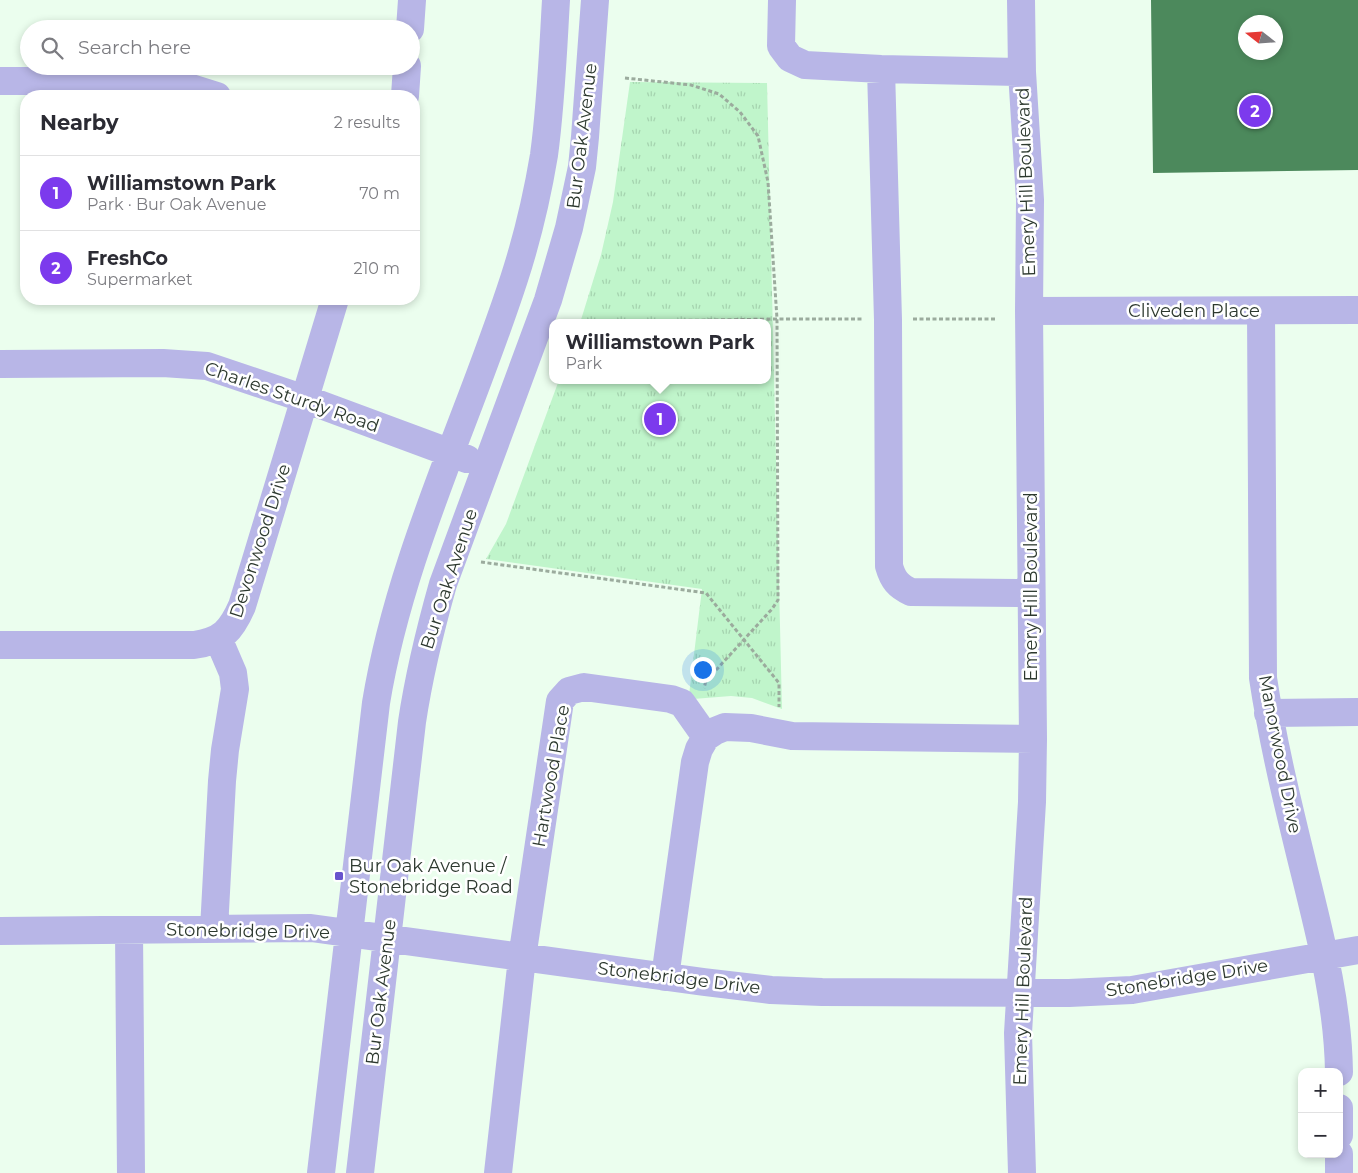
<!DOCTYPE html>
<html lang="en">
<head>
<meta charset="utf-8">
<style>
	body { margin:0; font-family:Montserrat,sans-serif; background:#f7f7f7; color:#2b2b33 }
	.controls { position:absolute; right:15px; bottom:15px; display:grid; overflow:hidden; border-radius:10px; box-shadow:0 2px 8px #0003 }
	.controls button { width:45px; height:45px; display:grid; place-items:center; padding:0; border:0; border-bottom:1px solid #e1e1e2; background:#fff; color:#2b2b33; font:25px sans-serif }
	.compass { position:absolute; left:1238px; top:15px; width:45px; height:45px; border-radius:50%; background:#fff; box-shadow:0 2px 8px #0003; rotate:287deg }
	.you { position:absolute; left:702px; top:669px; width:18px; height:18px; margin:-12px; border:4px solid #fff; border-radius:50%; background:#1a73e8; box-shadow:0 0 0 8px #1a73e833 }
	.badge { display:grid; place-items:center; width:32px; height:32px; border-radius:50%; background:#7c3aed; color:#fff; font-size:16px; font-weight:700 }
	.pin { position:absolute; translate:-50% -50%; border:2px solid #fff; box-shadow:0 1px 5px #0006 }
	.popup { position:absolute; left:549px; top:319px; width:222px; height:65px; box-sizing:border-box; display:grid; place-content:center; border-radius:10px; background:#fff; filter:drop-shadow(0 1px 4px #0005); font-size:16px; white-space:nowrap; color:#7c7c81 }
	.popup b { font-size:19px; color:#2b2b33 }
	.popup::after { content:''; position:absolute; left:50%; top:100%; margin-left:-10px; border:10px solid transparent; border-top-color:#fff }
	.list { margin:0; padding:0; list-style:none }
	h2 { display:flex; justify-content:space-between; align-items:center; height:65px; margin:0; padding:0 20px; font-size:21px }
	h2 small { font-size:16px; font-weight:400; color:#7c7c81 }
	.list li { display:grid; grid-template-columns:32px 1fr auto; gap:15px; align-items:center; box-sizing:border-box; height:75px; padding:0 20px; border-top:1px solid #e1e1e2 }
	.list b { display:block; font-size:19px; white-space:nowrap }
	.list p { margin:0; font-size:16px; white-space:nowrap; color:#7c7c81 }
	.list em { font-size:16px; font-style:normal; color:#7c7c81 }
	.icon { flex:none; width:28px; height:28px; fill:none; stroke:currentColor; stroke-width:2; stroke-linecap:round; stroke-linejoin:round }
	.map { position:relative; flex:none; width:1358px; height:1173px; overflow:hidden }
	.search { position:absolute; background:#fff; box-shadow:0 2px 8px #0003; left:20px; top:20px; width:400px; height:55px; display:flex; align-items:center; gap:12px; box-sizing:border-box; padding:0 18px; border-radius:28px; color:#7c7c81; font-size:19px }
	.panel { position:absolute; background:#fff; box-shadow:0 2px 8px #0003; left:20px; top:90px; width:400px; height:215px; border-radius:20px }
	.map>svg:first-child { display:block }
	.park { fill:url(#park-tufts) }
	.building { fill:#4c895c; fill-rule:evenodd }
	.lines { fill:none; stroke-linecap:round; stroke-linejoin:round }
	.path { stroke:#9bab9d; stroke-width:3; stroke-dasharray:4 2.5; stroke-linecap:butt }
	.minor { stroke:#b8b6e7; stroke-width:28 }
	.poi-dot { fill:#6953cd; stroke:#fff; stroke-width:2 }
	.labels { text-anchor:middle; stroke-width:5; stroke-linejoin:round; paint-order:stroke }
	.street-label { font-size:18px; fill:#2d392f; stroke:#fff }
	.poi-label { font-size:18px; fill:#2d392f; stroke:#fff; text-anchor:start }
</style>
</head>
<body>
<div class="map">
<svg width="1358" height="1173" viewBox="0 0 1358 1173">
	<defs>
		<pattern id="park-tufts" width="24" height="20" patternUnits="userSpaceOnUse" patternTransform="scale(1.25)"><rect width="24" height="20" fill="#c0f5cb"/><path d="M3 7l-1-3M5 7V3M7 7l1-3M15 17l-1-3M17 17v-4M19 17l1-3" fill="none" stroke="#a5d3af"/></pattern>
	</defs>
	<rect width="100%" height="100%" fill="#ebfeee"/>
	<!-- park -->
	<path class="park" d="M630,82L767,83L782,709L752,698L731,696L693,699L689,695L702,589L486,559L506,524L559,380H768V323H580L601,255L613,202Z"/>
	<!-- building -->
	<path class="building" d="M1151,0H1358V170L1153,173ZM1246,22H1276V52H1246Z"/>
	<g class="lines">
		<!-- path -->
		<path class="path" d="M625,78L691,85L719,94L740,112L758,136L768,182L777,319L778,600L772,609L706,681L704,688
			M913,319H996
			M578,322L777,319H862
			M481,562L706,593L779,683V707"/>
		<!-- minor -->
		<path class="minor" d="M782,0L781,46L790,58L805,65L881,69L1022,72
			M1021,0L1022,72L1030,200L1029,311L1033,739L1032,802L1018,1033L1022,1173
			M410,29L412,0
			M881,69L888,320L889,566C893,580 898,586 911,592L1031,593
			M0,81H153L182,85L217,96
			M405,96L407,66
			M1029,311L1358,310
			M1261,311L1263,678C1273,744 1289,809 1305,874C1321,939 1338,1004 1339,1072
			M0,364L163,363L207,366L305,399L467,459
			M0,645H194C222,641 231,631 242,606L335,299
			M1268,713L1358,712
			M214,929L222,781L225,750L235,689L233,673L218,638
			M129,930L131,1173
			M0,931L311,928L704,982L771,990L822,992L1069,993L1132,990L1358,950
			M665,977L695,762L699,749L706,737L715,731L725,727L751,728L792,736L1033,739
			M1339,1108V1135
			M321,1173L376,703C400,556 468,421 514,279C527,239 537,197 544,155C551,104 553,51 556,0
			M360,1173L412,722C419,675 430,630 443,584L548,300L569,228L582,167L585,137L595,0
			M498,1173L522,958L560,701L569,691L584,687L671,699L682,703L706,737
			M1339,1173V1154"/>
	</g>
	<!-- markers -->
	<rect class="poi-dot" x="334" y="871" width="10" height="10" rx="2.5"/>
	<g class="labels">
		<!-- street labels -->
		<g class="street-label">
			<text transform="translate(582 136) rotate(-83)" y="6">Bur Oak Avenue</text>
			<text transform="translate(1026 182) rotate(-92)" y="6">Emery Hill Boulevard</text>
			<text x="1194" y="317">Cliveden Place</text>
			<text transform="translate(292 397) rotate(19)" y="6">Charles Sturdy Road</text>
			<text transform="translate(260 541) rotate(-72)" y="6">Devonwood Drive</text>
			<text transform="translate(449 579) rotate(-72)" y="6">Bur Oak Avenue</text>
			<text transform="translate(1031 587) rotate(-90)" y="6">Emery Hill Boulevard</text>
			<text transform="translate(1280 754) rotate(79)" y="6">Manorwood Drive</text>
			<text transform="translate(551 776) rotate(-80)" y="6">Hartwood Place</text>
			<text transform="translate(248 931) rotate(1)" y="6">Stonebridge Drive</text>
			<text transform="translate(679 978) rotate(7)" y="6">Stonebridge Drive</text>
			<text transform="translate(1187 978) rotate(-9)" y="6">Stonebridge Drive</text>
			<text transform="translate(1023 991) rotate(-88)" y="6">Emery Hill Boulevard</text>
			<text transform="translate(381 992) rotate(-83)" y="6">Bur Oak Avenue</text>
		</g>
		<!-- poi labels -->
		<g class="poi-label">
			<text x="349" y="872">Bur Oak Avenue /<tspan x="349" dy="21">Stonebridge Road</tspan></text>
		</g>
	</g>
</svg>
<div class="controls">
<button>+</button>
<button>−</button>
</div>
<svg class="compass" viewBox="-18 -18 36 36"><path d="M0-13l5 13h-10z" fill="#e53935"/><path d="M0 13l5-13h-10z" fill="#7c7c81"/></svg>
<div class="you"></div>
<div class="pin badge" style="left:660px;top:419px">1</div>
<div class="popup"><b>Williamstown Park</b>Park</div>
<div class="pin badge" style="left:1255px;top:111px">2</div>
<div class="search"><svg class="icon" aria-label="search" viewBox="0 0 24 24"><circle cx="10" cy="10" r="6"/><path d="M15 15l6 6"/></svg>Search here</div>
<section class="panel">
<h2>Nearby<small>2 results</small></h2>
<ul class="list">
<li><span class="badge">1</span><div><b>Williamstown Park</b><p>Park · Bur Oak Avenue</p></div><em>70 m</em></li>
<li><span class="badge">2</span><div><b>FreshCo</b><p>Supermarket</p></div><em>210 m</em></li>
</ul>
</section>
</div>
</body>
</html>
